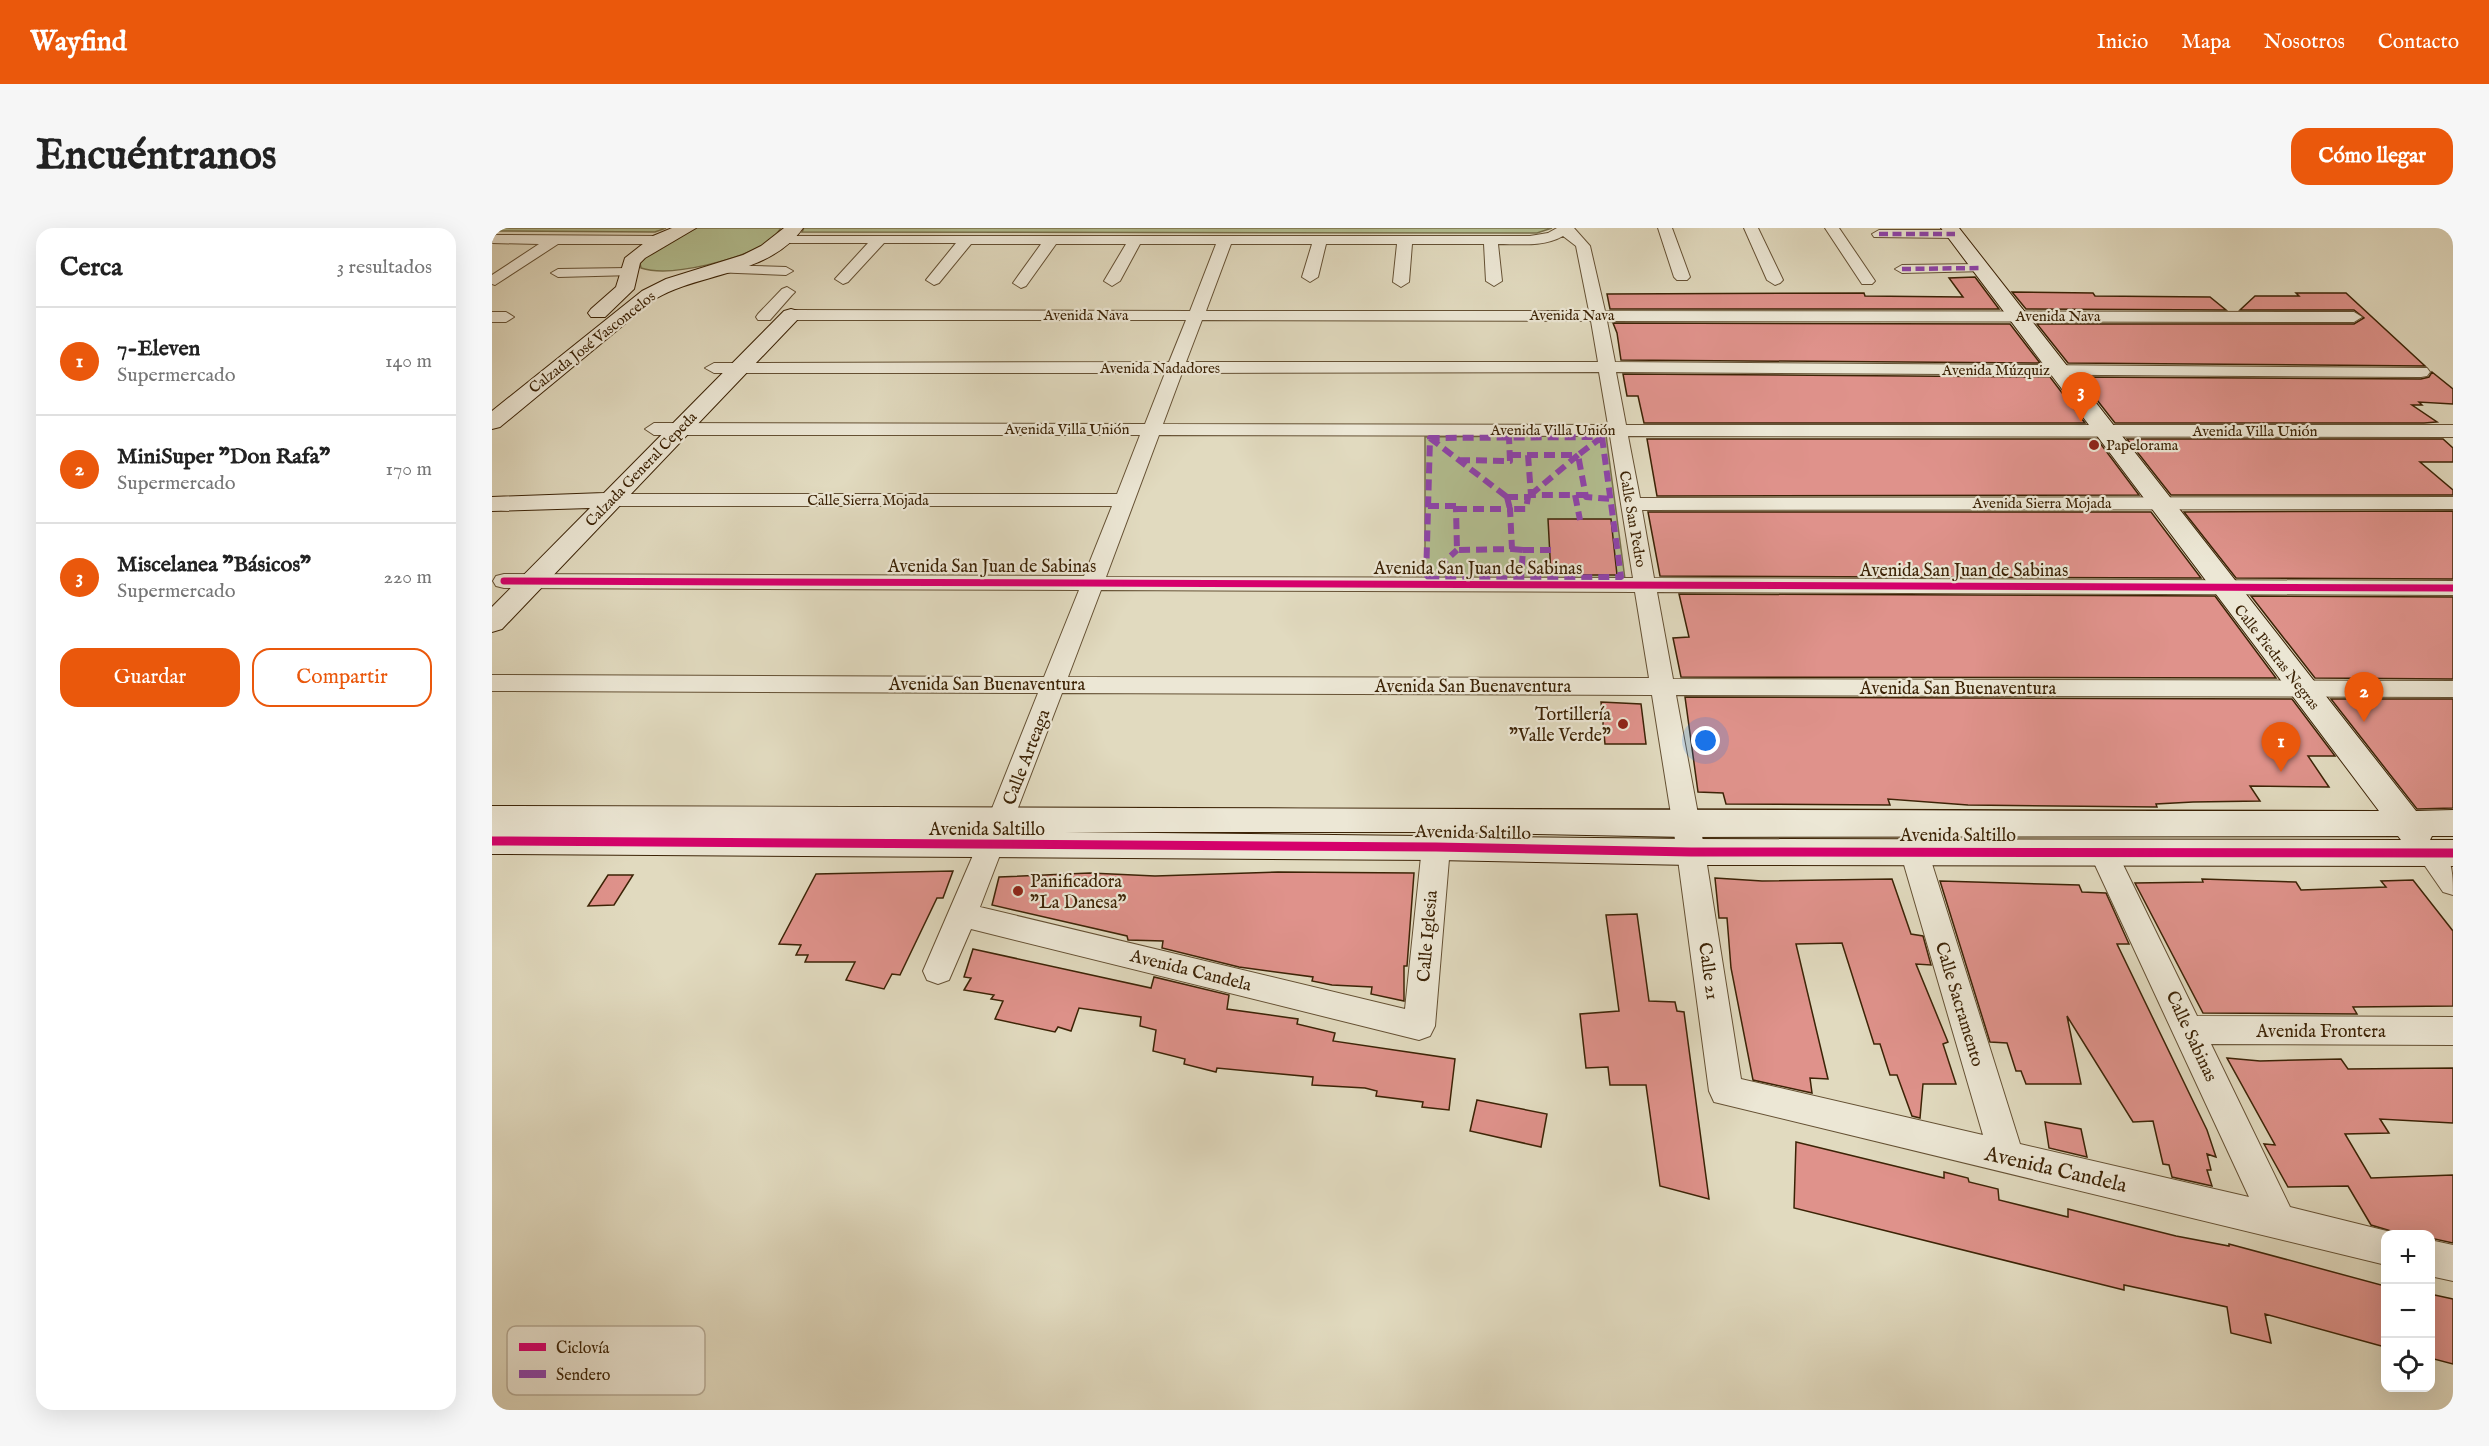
<!DOCTYPE html>
<html lang="es">
<head>
<meta charset="utf-8">
<style>
	body { margin:0; font-family:"IM FELL English",serif; background:#f6f6f6; color:#222 }
	.controls { position:absolute; right:18px; bottom:18px; display:grid; overflow:hidden; border-radius:12px; box-shadow:0 6px 24px #0002 }
	.controls button { width:54px; height:54px; display:grid; place-items:center; padding:0; border:0; border-bottom:2px solid #e0e0e0; background:#fff; color:#222; font:30px sans-serif }
	.you { position:absolute; left:1214px; top:513px; width:21px; height:21px; margin:-15px; border:4px solid #fff; border-radius:50%; background:#1a73e8; box-shadow:0 0 0 9px #1a73e833 }
	.badge { display:grid; place-items:center; width:39px; height:39px; border-radius:50%; background:#ea580c; color:#fff; font-size:20px; font-weight:700 }
	.pin { position:absolute; translate:-50% -50px; filter:drop-shadow(0 2px 3px #0008) }
	.pin::after { content:''; position:absolute; top:32px; width:21px; height:18px; background:inherit; clip-path:polygon(0 0,100% 0,50% 100%) }
	.list { margin:0; padding:0; list-style:none }
	h2 { display:flex; justify-content:space-between; align-items:center; height:78px; margin:0; padding:0 24px; font-size:26px }
	h2 small { font-size:20px; font-weight:400; color:#767676 }
	.list li { display:grid; grid-template-columns:39px 1fr auto; gap:18px; align-items:center; box-sizing:border-box; height:108px; padding:0 24px; border-top:2px solid #e0e0e0 }
	.list b { display:block; font-size:22px; white-space:nowrap }
	.list p { margin:0; font-size:20px; white-space:nowrap; color:#767676 }
	.list em { font-size:20px; font-style:normal; color:#767676 }
	.actions { display:flex; gap:12px; padding:18px 24px }
	.actions a { flex:1; padding:14px 0; border:2px solid #ea580c; border-radius:18px; text-align:center; font-size:21px; color:#ea580c }
	.actions .main { background:#ea580c; color:#fff }
	.icon { flex:none; width:33px; height:33px; fill:none; stroke:currentColor; stroke-width:2; stroke-linecap:round; stroke-linejoin:round }
	.map { position:relative; flex:none; width:1961px; height:1182px; overflow:hidden; border-radius:18px }
	header { display:flex; align-items:center; gap:36px; box-sizing:border-box; height:84px; padding:0 30px; background:#ea580c; color:#fff }
	header strong { font-size:28px }
	nav { display:flex; gap:33px; margin-inline-start:auto; font-size:21px }
	.intro { display:flex; align-items:center; justify-content:space-between; box-sizing:border-box; height:144px; padding:0 36px }
	h1 { margin:0; font-size:42px }
	.button { padding:15px 27px; border-radius:18px; background:#ea580c; color:#fff; font-size:21px; font-weight:700 }
	main { display:flex; gap:36px; padding:0 36px }
	aside { flex:1; background:#fff; border-radius:18px; box-shadow:0 6px 24px #0002 }
	.map>svg:first-child { display:block }
	.green { fill:#b3bf91; stroke:#78714c; stroke-width:1.5 }
	.building { fill:#df928b; stroke:#3c2306; stroke-width:1.5 }
	.lines { fill:none; stroke-linecap:round; stroke-linejoin:round }
	.street-casing { stroke:#655134; stroke-width:2 }
	.secondary-casing { stroke:#3c2306; stroke-width:2 }
	.street { fill:#ece7d5; fill-rule:evenodd }
	.secondary { fill:#ece7d5; fill-rule:evenodd }
	.quiet-far1 { stroke:#8e44ad; stroke-width:4.5; stroke-dasharray:9 4.5; stroke-linecap:butt }
	.quiet { stroke:#8e44ad; stroke-width:6; stroke-dasharray:11 6; stroke-linecap:butt }
	.cycleway-far1-casing { stroke:#ece7d5; stroke-width:10 }
	.cycleway-casing { stroke:#ece7d5; stroke-width:13 }
	.cycleway-far1 { stroke:#d6006c; stroke-width:7 }
	.cycleway { stroke:#d6006c; stroke-width:9 }
	.poi-dot { fill:#8f2418; stroke:#ece7d5; stroke-width:2 }
	.labels { text-anchor:middle; stroke-width:4.5; stroke-linejoin:round; paint-order:stroke }
	.far-street-label { font-size:15px; fill:#3c2306; stroke:#ece7d5 }
	.far-poi-label { font-size:15px; fill:#3c2306; stroke:#ece7d5; text-anchor:start }
	.street-label { font-size:18px; fill:#3c2306; stroke:#ece7d5 }
	.poi-label { font-size:18px; fill:#3c2306; stroke:#ece7d5; text-anchor:end }
	.near-street-label { font-size:21px; fill:#3c2306; stroke:#ece7d5 }
	.key { fill:#ece7d5; stroke:#b7ac97; stroke-width:1.5 }
	.key-label { font-size:16px; fill:#3c2306 }
</style>
</head>
<body>
<header>
<strong>Wayfind</strong>
<nav><a>Inicio</a><a>Mapa</a><a>Nosotros</a><a>Contacto</a></nav>
</header>
<div class="intro"><h1>Encuéntranos</h1><a class="button">Cómo llegar</a></div>
<main>
<aside>
<h2>Cerca<small>3 resultados</small></h2>
<ul class="list">
<li><span class="badge">1</span><div><b>7-Eleven</b><p>Supermercado</p></div><em>140 m</em></li>
<li><span class="badge">2</span><div><b>MiniSuper &quot;Don Rafa&quot;</b><p>Supermercado</p></div><em>170 m</em></li>
<li><span class="badge">3</span><div><b>Miscelanea &quot;Básicos&quot;</b><p>Supermercado</p></div><em>220 m</em></li>
</ul>
<div class="actions"><a class="main">Guardar</a><a>Compartir</a></div>
</aside>
<div class="map">
<svg width="1961" height="1182" viewBox="0 0 1961 1182">
	<rect width="100%" height="100%" fill="#e1dabf"/>
	<filter id="stains"><feTurbulence type="fractalNoise" baseFrequency=".00333" numOctaves="4"/><feColorMatrix values="0 0 0 0 .2 0 0 0 0 .09 0 0 0 0 .02 0 0 0 .5 -.17"/></filter>
	<radialGradient id="worn" r=".72"><stop offset=".6" stop-color="#630" stop-opacity="0"/><stop offset="1" stop-color="#630" stop-opacity=".3"/></radialGradient>
	<!-- green -->
	<path class="green" d="M0,0H174L163,4L0,3Z
		M204,0H289C285,5 282,11 277,14C249,31 180,50 149,40L148,35L156,26Z
		M312,0H1060L1045,5L310,4Z
		M1114,207L1133,351L933,352V209Z"/>
	<!-- building -->
	<path class="building" d="M1483,49L1507,81H1118L1115,66L1372,65L1373,68L1471,69L1457,50Z
		M1520,64L1601,65L1603,68L1718,69L1734,82L1534,81Z
		M1804,65H1854L1933,138L1576,135L1545,96H1862L1872,90L1862,82H1748L1763,68H1807Z
		M1121,95L1518,96L1548,135L1129,132L1125,105Z
		M1940,144L1961,161V176L1927,174L1930,177H1920L1945,194L1932,195H1623L1587,149L1929,151L1937,149Z
		M1131,146L1558,149L1593,195H1152L1146,168H1135Z
		M1155,211H1605L1647,267L1165,268Z
		M1635,211H1951L1961,220V234H1928L1961,262V267H1679Z
		M1961,283V351L1744,350L1692,284Z
		M1156,284H1659L1709,350L1168,348Z
		M1056,291H1119L1125,347H1059Z
		M1187,366L1723,368L1784,450L1189,449L1181,410L1197,409Z
		M1759,368L1961,369V451L1823,450Z
		M1193,469L1800,471L1843,528H1816L1837,559L1758,558L1768,573L1701,574L1664,576L1665,579L1476,577L1396,571L1398,577L1234,576L1231,565L1206,564Z
		M1839,471H1961V580L1925,581Z
		M1109,474L1149,476L1154,516H1113Z
		M461,643L451,670H445L408,747L400,746L392,761L354,752L363,734H313L316,727H304L309,717L287,716L324,646Z
		M786,644L922,645L915,738H912V773L879,766L880,759L840,757L820,753L821,749L747,739L670,720L671,713L636,712L635,708L500,677L507,649L598,645L663,648Z
		M116,647H141L122,677L96,678Z
		M1223,650L1270,653L1400,651L1419,706L1431,708L1439,737L1424,736L1456,814L1451,816L1464,856H1431L1428,890L1420,888L1405,847H1398L1388,816H1382L1350,715L1304,716L1336,851L1318,850L1320,865L1261,852L1239,740L1235,690H1227Z
		M1710,651L1804,654L1809,662L1894,659L1889,653L1921,652L1961,703V778L1861,779L1865,786L1711,785L1643,655L1711,654Z
		M1448,653L1587,657L1590,664L1614,665L1637,716H1625L1715,902L1724,929L1715,926L1719,942H1715L1720,958L1680,949L1677,937L1671,936L1661,893L1641,894L1575,788L1589,856H1534L1529,843H1524L1515,815L1498,814Z
		M1145,686L1157,773L1183,774L1185,783L1192,784L1217,971L1168,958L1154,857H1118L1116,839L1094,840L1088,786L1127,783L1114,687Z
		M481,721L659,760L662,749L737,767L735,781L806,791L805,796L843,805L841,813L963,831L957,882L930,879L931,874L884,868L885,863L873,860L820,857L821,849L725,840L724,844L692,836L693,831L661,823L664,802L648,798L649,789L587,780L579,803L566,799L563,804L503,791L511,773L499,771L502,767L472,762L479,750L472,749Z
		M1735,830L1768,833L1849,831L1856,841L1961,840V895L1888,891L1897,905L1853,906L1879,950L1961,947V1015L1938,1010V1006H1909L1879,997L1856,958L1796,959L1772,916L1783,917Z
		M985,872L1055,886L1049,919L978,903Z
		M1553,894L1589,901L1595,929L1557,920Z
		M1304,914L1452,950V944L1476,950L1477,954L1506,961L1507,972L1576,989V981L1684,1008L1737,1018V1016L1893,1058V1119L1773,1086L1779,1115L1739,1105L1735,1079L1632,1057V1062L1302,980Z
		M1938,1066L1961,1071V1136L1938,1130Z"/>
	<g class="lines">
		<!-- street casing -->
		<g class="street-casing">
			<path id="street" d="M1065,0H1082L1098,18L1113,83L1862,84L1870,89L1862,94L1115,93L1123,134L1935,140L1938,144L1935,148L1929,149L1124,144L1134,197H1961V209L1136,208L1148,270L1961,269V281L1150,282L1162,350L1961,353V367L1165,364L1181,451L1961,453V469L1184,467L1213,624L1249,851L1491,907L1408,623L1412,615L1422,612L1432,615L1436,623L1528,916L1757,969L1597,624L1601,616L1611,613L1621,616L1705,788L1961,789V817L1719,816L1798,979L1907,1006H1894V1037L1222,874L1217,863L1185,624L1160,467L570,465L488,679L913,781L930,619L934,611L944,608L954,611L958,619L943,798L938,808L927,812L479,701L457,752L446,756L435,752L431,743L485,618L546,465L0,463V447L552,449L587,362L12,360L4,358L1,353L4,348L12,346L592,348L620,278H119L112,276L109,272L112,268L119,266H625L648,207H162L153,201L162,195L653,196L673,145H222L213,140L222,135L677,134L694,92H299L291,87L299,82L698,83L724,16H648L628,53L620,58L612,53L634,16H564L534,58L529,60L521,55L549,16H479L447,55L442,57L434,52L464,15H392L356,54L351,56L343,51L376,15H291L284,11L286,8H1038L1056,5ZM1071,8L1084,18L1097,83H714L739,16H820L810,49L818,54L826,49L834,16H905L901,54L909,59L917,54L920,16H992L994,53L1002,58L1010,53L1006,16C1027,16 1053,19 1071,8ZM710,92L1099,93L1106,134H694ZM1107,144L1116,197L671,196L690,145ZM667,207L1118,208L1141,350L614,349ZM609,362L1143,364L1157,450L576,449Z
				M1166,0H1180L1198,49L1195,52H1185L1182,49Z
				M1252,0H1266L1291,52L1288,55L1283,57L1275,52Z
				M1333,0H1347L1383,53L1380,56H1370Z
				M1387,2H1463L1470,6L1463,10L1382,9L1380,6Z
				M0,7L167,8L174,12L167,16H66L3,57L0,56V47L47,16L0,15Z
				M1489,36L1496,40L1494,43L1410,45L1403,41L1410,37Z
				M224,37L294,39L301,43L294,47L219,44L217,41L219,38Z
				M136,40L143,44L141,47L66,49L59,45L66,41Z
				M295,59L303,64L300,67L278,92H266L264,89L266,86L290,61Z
				M0,84H14L22,89L14,94H0Z
				M1938,614C1961,622 1961,645 1961,667L1951,664L1924,625L1928,617Z
				M1938,1012L1961,1017V1053L1938,1048Z"/>
		</g>
		<!-- secondary casing -->
		<g class="secondary-casing">
			<path id="secondary" d="M180,0H204L153,30L148,35L142,61L113,89H99L96,85L99,81L124,59L133,30L161,8Z
				M292,0H311C278,47 209,44 163,71L8,199L0,201V183L150,63L174,51L251,27L269,18Z
				M1449,0H1467L1924,583L1961,582V608H1940L1938,612H1961V638L1199,637L944,632L0,626V578C629,579 1258,583 1887,583ZM573,604H953L1195,609L1906,608L1909,612L1199,611Z
				M299,81L306,83L309,87L306,91L10,401L0,404V379L98,280L0,283V269L112,265L292,83Z"/>
		</g>
		<!-- street -->
		<use href="#street" class="street"/>
		<!-- secondary -->
		<use href="#secondary" class="secondary"/>
		<!-- quiet-far1 -->
		<path class="quiet-far1" d="M1387,6H1463
			M1410,41L1489,40"/>
		<!-- quiet -->
		<path class="quiet" d="M1110,209L1129,349L934,351L938,210Z
			M1110,209L1086,227L1094,269L1119,271
			M938,210L1015,269
			M1018,227H1086L1036,269
			M1036,227L1039,267H1094
			M967,232L1018,233L1017,209
			M1083,267L1088,292
			M1015,269H1036L1034,281H1018Z
			M936,278H964V281
			M964,281H1018L1020,321L965,322Z
			M1020,321L1031,322L1029,350
			M1031,322H1065
			M934,351L965,322"/>
		<!-- cycleway-far1 casing -->
		<g class="cycleway-far1-casing">
			<path id="cycleway-far1" d="M12,353L1961,360"/>
		</g>
		<!-- cycleway casing -->
		<g class="cycleway-casing">
			<path id="cycleway" d="M0,613L944,619L1199,624L1961,625"/>
		</g>
		<!-- cycleway-far1 -->
		<use href="#cycleway-far1" class="cycleway-far1"/>
		<!-- cycleway -->
		<use href="#cycleway" class="cycleway"/>
	</g>
	<!-- markers -->
	<g class="poi-dot">
		<circle cx="1602" cy="217" r="6"/>
		<circle cx="1131" cy="496" r="6"/>
		<circle cx="526" cy="663" r="6"/>
	</g>
	<g class="labels">
		<!-- far-street labels -->
		<g class="far-street-label">
			<text x="594" y="92">Avenida Nava</text>
			<text x="1080" y="92">Avenida Nava</text>
			<text x="1566" y="93">Avenida Nava</text>
			<text transform="translate(100 114) rotate(-38)" y="5">Calzada José Vasconcelos</text>
			<text x="668" y="145">Avenida Nadadores</text>
			<text x="1504" y="147">Avenida Múzquiz</text>
			<text x="575" y="206">Avenida Villa Unión</text>
			<text x="1061" y="207">Avenida Villa Unión</text>
			<text x="1763" y="208">Avenida Villa Unión</text>
			<text transform="translate(149 241) rotate(-46)" y="5">Calzada General Cepeda</text>
			<text x="376" y="277">Calle Sierra Mojada</text>
			<text x="1550" y="280">Avenida Sierra Mojada</text>
			<text transform="translate(1141 291) rotate(80)" y="5">Calle San Pedro</text>
			<text transform="translate(1785 429) rotate(52)" y="5">Calle Piedras Negras</text>
		</g>
		<!-- far-poi labels -->
		<g class="far-poi-label">
			<text x="1614" y="222">Papelorama</text>
		</g>
		<!-- street labels -->
		<g class="street-label">
			<text x="500" y="344">Avenida San Juan de Sabinas</text>
			<text x="986" y="346">Avenida San Juan de Sabinas</text>
			<text x="1472" y="348">Avenida San Juan de Sabinas</text>
			<text x="495" y="462">Avenida San Buenaventura</text>
			<text x="981" y="464">Avenida San Buenaventura</text>
			<text x="1466" y="466">Avenida San Buenaventura</text>
			<text transform="translate(534 529) rotate(-69)" y="6">Calle Arteaga</text>
			<text x="495" y="607">Avenida Saltillo</text>
			<text transform="translate(981 604) rotate(1)" y="6">Avenida Saltillo</text>
			<text x="1466" y="613">Avenida Saltillo</text>
			<text transform="translate(935 708) rotate(-85)" y="6">Calle Iglesia</text>
			<text transform="translate(699 742) rotate(14)" y="6">Avenida Candela</text>
			<text transform="translate(1217 743) rotate(82)" y="6">Calle 21</text>
			<text transform="translate(1468 776) rotate(73)" y="6">Calle Sacramento</text>
			<text x="1829" y="809">Avenida Frontera</text>
			<text transform="translate(1700 808) rotate(65)" y="6">Calle Sabinas</text>
		</g>
		<!-- poi labels -->
		<g class="poi-label">
			<text x="1119" y="492">Tortillería<tspan x="1119" dy="21">"Valle Verde"</tspan></text>
			<text x="538" y="659" text-anchor="start">Panificadora<tspan x="538" dy="21">"La Danesa"</tspan></text>
		</g>
		<!-- near-street labels -->
		<g class="near-street-label">
			<text transform="translate(1564 941) rotate(13)" y="7">Avenida Candela</text>
		</g>
	</g>
	<!-- legend -->
	<rect x="15" y="1098" width="198" height="69" rx="9" class="key"/>
	<rect x="27" y="1115" width="27" height="8" fill="#d6006c"/>
	<rect x="27" y="1142" width="27" height="8" fill="#8e44ad"/>
	<g class="key-label">
		<text x="64" y="1125">Ciclovía</text>
		<text x="64" y="1152">Sendero</text>
	</g>
	<rect width="100%" height="100%" filter="url(#stains)"/>
	<rect width="100%" height="100%" fill="url(#worn)"/>
</svg>
<div class="controls">
<button>+</button>
<button>−</button>
<button><svg class="icon" aria-label="locate" viewBox="0 0 24 24"><circle cx="12" cy="12" r="6"/><path d="M12 2v4M12 18v4M2 12h4M18 12h4"/></svg></button>
</div>
<div class="you"></div>
<div class="pin badge" style="left:1789px;top:544px">1</div>
<div class="pin badge" style="left:1872px;top:494px">2</div>
<div class="pin badge" style="left:1589px;top:194px">3</div>
</div>
</main>
</body>
</html>
